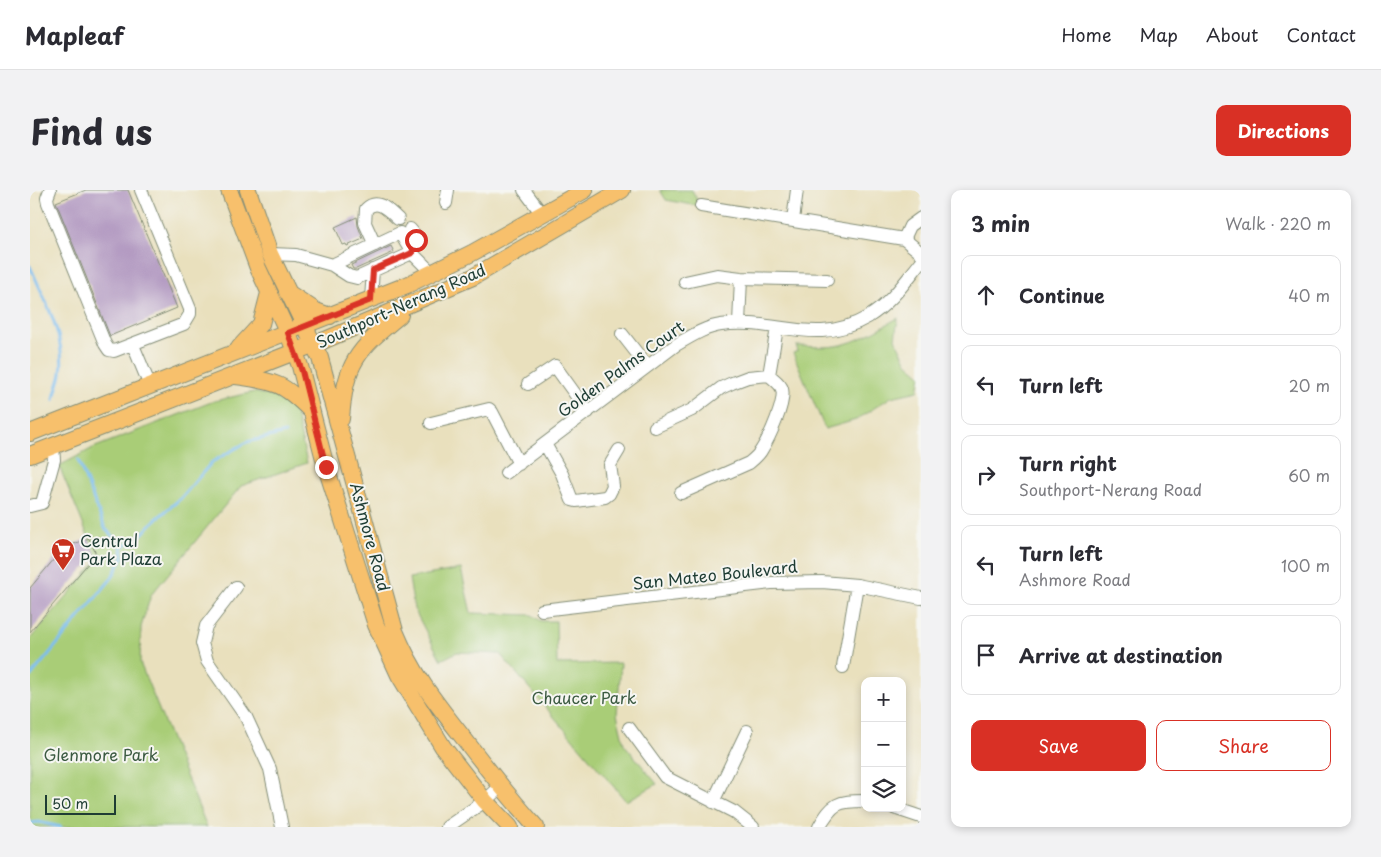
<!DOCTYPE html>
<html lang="en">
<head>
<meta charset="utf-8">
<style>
	body { margin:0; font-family:"Playpen Sans",sans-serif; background:#f2f2f3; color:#2b2b33 }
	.controls { position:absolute; right:15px; bottom:15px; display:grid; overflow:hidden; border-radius:10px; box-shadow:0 2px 8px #0003 }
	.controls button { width:45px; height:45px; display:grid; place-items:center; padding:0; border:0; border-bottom:1px solid #e1e1e2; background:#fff; color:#2b2b33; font:25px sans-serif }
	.scale { position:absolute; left:15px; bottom:12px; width:71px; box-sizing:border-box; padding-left:5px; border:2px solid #1f3d34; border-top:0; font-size:14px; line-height:18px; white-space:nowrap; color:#1f3d34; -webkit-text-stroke:4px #f6f6f2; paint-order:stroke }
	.stop { position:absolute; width:15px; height:15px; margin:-11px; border:4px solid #d93025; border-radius:50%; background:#fff }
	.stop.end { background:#d93025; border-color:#fff; box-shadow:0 1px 5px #0008 }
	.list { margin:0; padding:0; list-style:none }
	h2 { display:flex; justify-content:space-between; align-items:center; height:65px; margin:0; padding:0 20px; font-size:21px }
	h2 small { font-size:16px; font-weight:400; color:#7c7c81 }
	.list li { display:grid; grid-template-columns:32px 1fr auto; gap:15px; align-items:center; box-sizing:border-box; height:80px; margin:0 10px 10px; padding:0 10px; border:1px solid #e1e1e2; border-radius:10px }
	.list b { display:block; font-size:19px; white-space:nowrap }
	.list p { margin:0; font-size:16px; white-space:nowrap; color:#7c7c81 }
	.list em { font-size:16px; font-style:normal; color:#7c7c81 }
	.actions { display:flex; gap:10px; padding:15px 20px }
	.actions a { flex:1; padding:11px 0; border:1px solid #d93025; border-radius:10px; text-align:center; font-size:18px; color:#d93025 }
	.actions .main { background:#d93025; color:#fff }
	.icon { flex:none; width:28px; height:28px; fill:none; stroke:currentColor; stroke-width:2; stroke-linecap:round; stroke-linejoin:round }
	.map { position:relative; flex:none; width:891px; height:637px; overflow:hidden; border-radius:10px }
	header { display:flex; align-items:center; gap:30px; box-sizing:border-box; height:70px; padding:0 25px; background:#fff; border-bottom:1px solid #e1e1e2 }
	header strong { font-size:24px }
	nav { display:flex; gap:28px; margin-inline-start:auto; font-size:18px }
	.intro { display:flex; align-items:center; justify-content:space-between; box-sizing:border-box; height:120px; padding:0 30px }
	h1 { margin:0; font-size:35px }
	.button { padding:12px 22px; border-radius:10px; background:#d93025; color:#fff; font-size:18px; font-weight:700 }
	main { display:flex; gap:30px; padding:0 30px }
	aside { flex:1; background:#fff; border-radius:10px; box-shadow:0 2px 8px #0003 }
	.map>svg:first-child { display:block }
	.green { fill:#a9cd77; stroke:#648556 }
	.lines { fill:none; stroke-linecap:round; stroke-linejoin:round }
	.stream { stroke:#7abdf0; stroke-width:3 }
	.building { fill:#b49bc2 }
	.minor-casing { stroke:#848e78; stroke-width:14 }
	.major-casing { stroke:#848e78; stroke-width:18 }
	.minor { stroke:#fff; stroke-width:12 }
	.major { stroke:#f7c06c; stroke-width:16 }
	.route { stroke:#d93025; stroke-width:6 }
	.labels { text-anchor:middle; stroke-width:4; stroke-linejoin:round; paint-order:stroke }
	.street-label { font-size:16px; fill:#1f3d34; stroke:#f6f6f2 }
	.poi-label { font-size:16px; fill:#1f3d34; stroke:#f6f6f2; text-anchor:start }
	.park-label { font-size:16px; fill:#3b5a41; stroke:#f6f6f2 }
</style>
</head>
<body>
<header>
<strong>Mapleaf</strong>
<nav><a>Home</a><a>Map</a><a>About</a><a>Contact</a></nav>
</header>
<div class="intro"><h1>Find us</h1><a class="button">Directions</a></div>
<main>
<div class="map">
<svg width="891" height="637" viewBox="0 0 891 637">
	<rect width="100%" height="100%" fill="#f6f6f2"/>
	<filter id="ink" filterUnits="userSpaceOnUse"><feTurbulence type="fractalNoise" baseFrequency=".02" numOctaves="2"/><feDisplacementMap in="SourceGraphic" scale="10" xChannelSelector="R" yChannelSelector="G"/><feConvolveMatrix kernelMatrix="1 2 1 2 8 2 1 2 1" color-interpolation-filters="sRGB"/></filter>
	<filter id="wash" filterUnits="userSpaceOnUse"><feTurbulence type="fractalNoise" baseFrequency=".0096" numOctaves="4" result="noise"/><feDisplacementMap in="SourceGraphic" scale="20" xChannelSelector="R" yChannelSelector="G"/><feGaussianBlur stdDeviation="1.12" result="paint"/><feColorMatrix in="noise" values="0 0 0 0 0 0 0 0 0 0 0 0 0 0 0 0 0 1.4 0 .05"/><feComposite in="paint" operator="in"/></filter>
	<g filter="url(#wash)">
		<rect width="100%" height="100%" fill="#e9e0bd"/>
		<!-- green -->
		<path class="green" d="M630,0H662L668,12V16L636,10Z
			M868,128L865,149L877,173L891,185L888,201L861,207L826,230L795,239L763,163L768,161L766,156C779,156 793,158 806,156C829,152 848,139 868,128Z
			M224,202L245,207L265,220L277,273L211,296L121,405L111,437L110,473L177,637H0V449L68,370L29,276L63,258L184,211Z
			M431,379L441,423L502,425L511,431H526L527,474L591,473L587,524L594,554L627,594L596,611L470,464L427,462L411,470L384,419L379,388Z"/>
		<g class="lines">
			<!-- stream -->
			<path class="stream" d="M0,76C14,109 36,146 31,183C30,192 25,200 24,210
				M92,357L112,344L122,333L151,308L182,272L217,252L255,243
				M0,487L81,389L93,367L92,357L75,338L48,270
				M0,633L9,632L31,637"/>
		</g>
		<g id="blocks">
			<!-- building -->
			<path class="building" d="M56,0H98L147,118L80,146L26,12Z
				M327,27L328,36L333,49L317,56L316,54L313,55L305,37Z
				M361,56L364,62L326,79H323L321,75Z
				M59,348L66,364L0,442V398L30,362L29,360Z"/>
		</g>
	</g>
	<g filter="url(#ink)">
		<use href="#blocks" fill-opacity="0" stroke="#848e78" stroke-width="1"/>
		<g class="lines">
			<!-- minor casing -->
			<g class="minor-casing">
				<path id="minor" d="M20,0L17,8L18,13L75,154L79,160L84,161L154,134L160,124V119L111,0
					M494,0L512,24
					M416,13L418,0
					M671,16L874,49L891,63
					M763,30L767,0
					M874,49L880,36L891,28
					M345,55L335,33L336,19C348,7 359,21 368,29
					M240,64L266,65L302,75L370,43L382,63L402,83
					M302,75L319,86L327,88L382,63L386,46L380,39
					M655,92L687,85L711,88L797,90
					M341,109L343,80
					M709,133L711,88
					M592,144L617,176
					M103,155L120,196
					M739,185L747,138
					M498,194L525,176L558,222
					M401,233L459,219L462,222L489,274
					M625,237L662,220L691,198L702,193L718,187L739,185C743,189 750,193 752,199C756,212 739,248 732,259C729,265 724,269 719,273L651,303
					M515,254L532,284L542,310L546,311L575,307L579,304L583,296L580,275L589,260
					M476,283L646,155C660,147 675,137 691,135C744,127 785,158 838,127C860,114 875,92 891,72
					M0,316L12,313L24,270L23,256
					M206,397L176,436L172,453L177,471L216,527L240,579L252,637
					M512,420L741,393L792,392L827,395L891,408
					M813,477L827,395
					M599,538L635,587L704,622L723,637
					M683,612L717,541
					M864,618L891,627
					M417,637L455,611L471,596
					M789,637C803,613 807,611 835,611"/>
			</g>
			<!-- major casing -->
			<g class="major-casing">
				<path id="major" d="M199,0L228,78L258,143L270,176L296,277L346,435L369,485L413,557L455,611L480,637
					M218,0L240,64L290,168L365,441C383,485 406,513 435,550C458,580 481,609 506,637
					M257,102L286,121L300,126
					M209,158L231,134L239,103
					M206,186C246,192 252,192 281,221
					M311,229C315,173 327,160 370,125
					M0,243L377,95L442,63L555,0
					M0,265L295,150L443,87L592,0"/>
			</g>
			<!-- minor -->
			<use href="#minor" class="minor"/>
			<!-- major -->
			<use href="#major" class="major"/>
		</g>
	</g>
	<g class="lines" filter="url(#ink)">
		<!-- route -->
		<path class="route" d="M296,277L272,181L258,143L341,110L343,80L382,63L386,50"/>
	</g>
	<!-- icons -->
	<defs>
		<g id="supermarket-pin" transform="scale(1.25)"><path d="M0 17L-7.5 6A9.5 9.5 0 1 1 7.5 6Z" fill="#c8321e" stroke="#f6f6f2"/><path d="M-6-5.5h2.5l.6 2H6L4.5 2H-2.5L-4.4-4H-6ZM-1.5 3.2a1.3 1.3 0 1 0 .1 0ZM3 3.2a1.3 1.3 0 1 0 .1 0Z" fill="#fff"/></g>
	</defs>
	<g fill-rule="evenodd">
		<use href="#supermarket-pin" x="33" y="360"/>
	</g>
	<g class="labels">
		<!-- street labels -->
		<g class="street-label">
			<text transform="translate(371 116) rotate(-24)" y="6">Southport-Nerang Road</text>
			<text transform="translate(591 179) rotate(-36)" y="6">Golden Palms Court</text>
			<text transform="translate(340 347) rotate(75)" y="6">Ashmore Road</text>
			<text transform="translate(685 385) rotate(-6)" y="6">San Mateo Boulevard</text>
		</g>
		<!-- poi labels -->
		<g class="poi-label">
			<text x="50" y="357">Central<tspan x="50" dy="18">Park Plaza</tspan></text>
		</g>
		<!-- park labels -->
		<g class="park-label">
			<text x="554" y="514">Chaucer Park</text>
			<text x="71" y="571">Glenmore Park</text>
		</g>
	</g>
</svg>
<div class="controls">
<button>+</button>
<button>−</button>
<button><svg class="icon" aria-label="layers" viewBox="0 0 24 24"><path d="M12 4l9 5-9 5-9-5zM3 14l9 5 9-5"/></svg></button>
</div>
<div class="scale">50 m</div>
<div class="stop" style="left:386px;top:50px"></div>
<div class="stop end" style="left:296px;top:277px"></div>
</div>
<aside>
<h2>3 min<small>Walk · 220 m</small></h2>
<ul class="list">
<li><svg class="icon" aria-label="ahead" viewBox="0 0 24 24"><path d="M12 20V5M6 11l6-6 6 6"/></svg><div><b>Continue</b></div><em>40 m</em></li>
<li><svg class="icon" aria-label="left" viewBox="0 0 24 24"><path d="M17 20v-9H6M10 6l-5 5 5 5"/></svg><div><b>Turn left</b></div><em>20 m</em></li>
<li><svg class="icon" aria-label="right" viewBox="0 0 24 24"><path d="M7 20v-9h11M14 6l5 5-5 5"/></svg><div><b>Turn right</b><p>Southport-Nerang Road</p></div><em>60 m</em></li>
<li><svg class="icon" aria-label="left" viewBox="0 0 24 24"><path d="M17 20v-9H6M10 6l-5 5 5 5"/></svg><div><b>Turn left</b><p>Ashmore Road</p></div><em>100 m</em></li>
<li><svg class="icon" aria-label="arrive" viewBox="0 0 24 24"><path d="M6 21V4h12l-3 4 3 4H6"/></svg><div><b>Arrive at destination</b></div></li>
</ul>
<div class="actions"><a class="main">Save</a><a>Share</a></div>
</aside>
</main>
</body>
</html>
